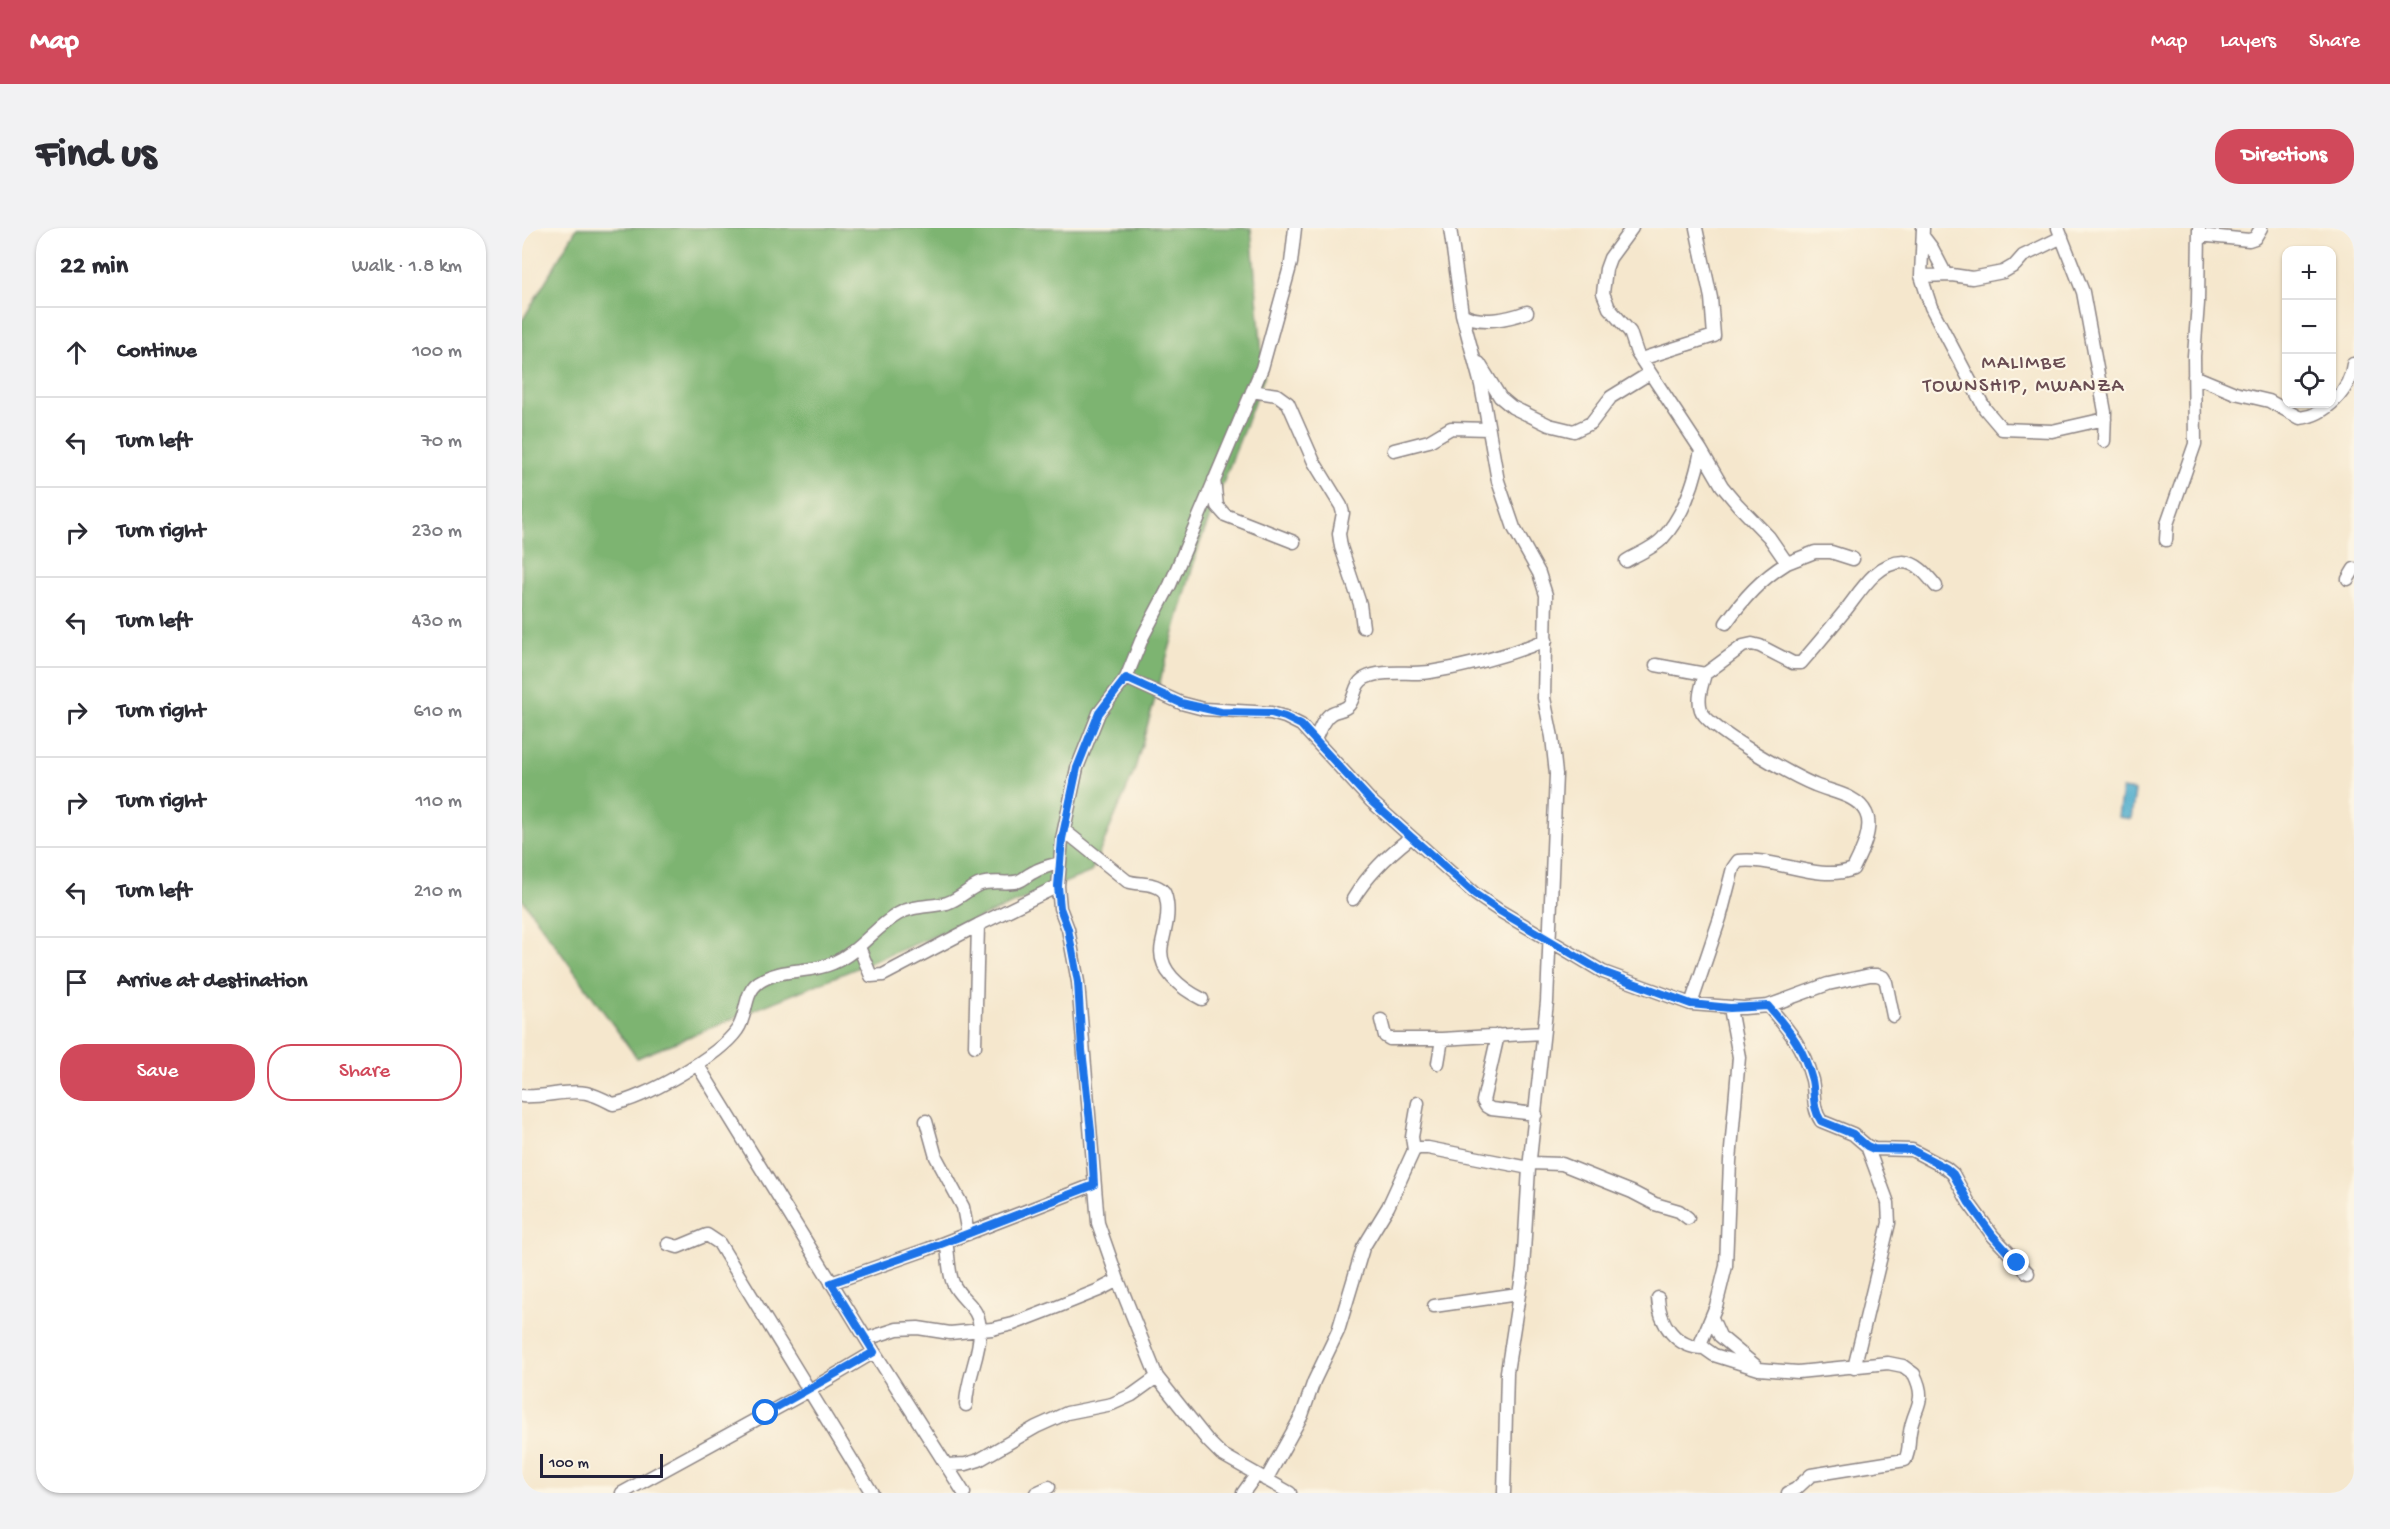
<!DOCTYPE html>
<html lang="en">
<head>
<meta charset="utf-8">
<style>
	body { margin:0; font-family:"Gochi Hand",sans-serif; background:#f2f2f3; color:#2b2b33 }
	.controls { position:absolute; right:18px; top:18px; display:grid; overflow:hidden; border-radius:12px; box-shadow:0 2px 4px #0004 }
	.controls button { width:54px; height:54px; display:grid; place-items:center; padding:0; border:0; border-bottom:2px solid #e1e1e2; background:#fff; color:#2b2b33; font:30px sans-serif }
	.scale { position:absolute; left:18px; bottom:15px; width:123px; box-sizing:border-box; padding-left:6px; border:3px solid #22223b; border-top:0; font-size:16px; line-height:21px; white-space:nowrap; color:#22223b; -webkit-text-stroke:4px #fcf5e5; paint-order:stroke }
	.stop { position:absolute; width:18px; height:18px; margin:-14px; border:4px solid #1a73e8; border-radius:50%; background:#fff }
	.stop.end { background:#1a73e8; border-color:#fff; box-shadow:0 2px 6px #0008 }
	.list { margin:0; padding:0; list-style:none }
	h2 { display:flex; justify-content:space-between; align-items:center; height:78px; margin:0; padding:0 24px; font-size:26px }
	h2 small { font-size:20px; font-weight:400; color:#7c7c81 }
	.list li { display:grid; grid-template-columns:39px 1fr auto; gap:18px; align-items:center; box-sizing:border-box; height:90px; padding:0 24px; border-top:2px solid #e1e1e2 }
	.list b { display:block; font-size:22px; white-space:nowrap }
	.list em { font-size:20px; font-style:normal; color:#7c7c81 }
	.actions { display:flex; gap:12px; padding:18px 24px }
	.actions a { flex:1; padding:14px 0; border:2px solid #d1495b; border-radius:24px; text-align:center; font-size:21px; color:#d1495b }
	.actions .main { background:#d1495b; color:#fff }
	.icon { flex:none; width:33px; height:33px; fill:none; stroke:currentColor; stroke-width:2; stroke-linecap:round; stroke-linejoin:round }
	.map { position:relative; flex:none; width:1832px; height:1265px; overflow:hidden; border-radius:24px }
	header { display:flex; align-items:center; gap:36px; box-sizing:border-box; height:84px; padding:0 30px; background:#d1495b; color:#fff }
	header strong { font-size:28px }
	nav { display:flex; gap:33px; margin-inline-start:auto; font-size:21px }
	.intro { display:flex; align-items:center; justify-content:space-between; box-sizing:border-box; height:144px; padding:0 36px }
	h1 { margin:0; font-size:42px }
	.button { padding:15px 27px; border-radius:24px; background:#d1495b; color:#fff; font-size:21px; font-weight:700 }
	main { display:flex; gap:36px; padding:0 36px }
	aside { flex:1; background:#fff; border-radius:24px; box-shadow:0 2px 4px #0004 }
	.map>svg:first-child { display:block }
	.forest { fill:#7db471; stroke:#506b56; stroke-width:1.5 }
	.water { fill:#4eaccc; stroke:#386784; stroke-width:1.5 }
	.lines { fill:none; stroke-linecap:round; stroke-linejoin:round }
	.minor-casing { stroke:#8c8484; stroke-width:15 }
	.minor { stroke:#fff; stroke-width:12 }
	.route { stroke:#1a73e8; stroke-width:8 }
	.labels { text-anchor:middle; stroke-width:4.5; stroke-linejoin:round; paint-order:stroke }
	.quarter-label { font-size:20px; letter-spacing:1.5px; fill:#6a4d53; stroke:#fcf5e5 }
</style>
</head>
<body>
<header>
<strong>Map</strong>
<nav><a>Map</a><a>Layers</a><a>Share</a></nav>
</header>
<div class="intro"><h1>Find us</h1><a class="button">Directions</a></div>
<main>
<aside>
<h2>22 min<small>Walk · 1.8 km</small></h2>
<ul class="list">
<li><svg class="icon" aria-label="ahead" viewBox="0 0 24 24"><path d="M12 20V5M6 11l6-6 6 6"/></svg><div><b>Continue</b></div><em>100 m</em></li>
<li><svg class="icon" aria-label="left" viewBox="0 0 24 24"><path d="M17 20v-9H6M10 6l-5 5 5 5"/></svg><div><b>Turn left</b></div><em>70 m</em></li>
<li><svg class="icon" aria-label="right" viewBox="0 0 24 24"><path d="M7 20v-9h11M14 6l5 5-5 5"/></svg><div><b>Turn right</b></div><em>230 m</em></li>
<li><svg class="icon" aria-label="left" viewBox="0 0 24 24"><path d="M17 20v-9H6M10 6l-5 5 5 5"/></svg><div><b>Turn left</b></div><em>430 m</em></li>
<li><svg class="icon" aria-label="right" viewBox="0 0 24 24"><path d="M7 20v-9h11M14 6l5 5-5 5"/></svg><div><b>Turn right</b></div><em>610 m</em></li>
<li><svg class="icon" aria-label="right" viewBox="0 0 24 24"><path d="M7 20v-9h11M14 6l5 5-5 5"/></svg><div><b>Turn right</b></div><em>110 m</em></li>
<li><svg class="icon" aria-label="left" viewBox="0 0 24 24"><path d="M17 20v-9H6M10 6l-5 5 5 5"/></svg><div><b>Turn left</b></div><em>210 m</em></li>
<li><svg class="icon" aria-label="arrive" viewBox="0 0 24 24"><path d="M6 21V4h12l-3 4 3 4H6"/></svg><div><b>Arrive at destination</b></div></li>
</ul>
<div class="actions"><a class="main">Save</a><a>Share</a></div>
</aside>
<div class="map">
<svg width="1832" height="1265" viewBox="0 0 1832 1265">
	<rect width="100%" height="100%" fill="#fcf5e5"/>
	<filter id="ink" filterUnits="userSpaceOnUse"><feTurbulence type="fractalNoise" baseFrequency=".0167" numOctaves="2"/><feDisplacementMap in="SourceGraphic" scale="12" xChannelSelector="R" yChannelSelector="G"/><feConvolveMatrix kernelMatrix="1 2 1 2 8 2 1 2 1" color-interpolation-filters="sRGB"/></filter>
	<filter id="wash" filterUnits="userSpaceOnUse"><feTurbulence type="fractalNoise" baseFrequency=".008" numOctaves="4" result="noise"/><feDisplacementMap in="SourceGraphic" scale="24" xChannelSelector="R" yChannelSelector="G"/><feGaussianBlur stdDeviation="1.35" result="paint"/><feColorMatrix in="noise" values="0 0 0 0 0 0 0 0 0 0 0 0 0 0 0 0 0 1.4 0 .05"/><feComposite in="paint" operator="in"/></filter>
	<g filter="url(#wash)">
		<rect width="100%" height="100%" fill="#f5e7cd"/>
		<!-- forest -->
		<path class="forest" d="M55,0H729L742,149L677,317L612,544L569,644L115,830L0,671V93Z"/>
		<!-- water -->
		<path class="water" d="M1600,561L1613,563L1609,591L1596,589Z"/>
	</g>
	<g filter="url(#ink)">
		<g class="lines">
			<!-- minor casing -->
			<g class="minor-casing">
				<path id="minor" d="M928,0L940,86L959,157L976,253L992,300L1017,345L1024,367L1022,470L1030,509L1034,546L1025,774L1007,940L1001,1041L985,1144L982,1265
					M1401,0L1399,48L1409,79L1463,181L1480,201L1530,203L1583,191
					M1536,0L1561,64L1583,184L1582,213
					M1677,7L1727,12L1733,10L1739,0
					M1401,8L1410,20L1424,47
					M1399,48L1430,47L1450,50L1481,44L1493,37L1501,28L1540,9
					M940,86C958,97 986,91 1005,84
					M1119,131L1192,108L1189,70L1174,0
					M957,135L978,169L990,179L1027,197L1052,203L1069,195L1089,169L1128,145
					M1672,148L1713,165L1747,173L1778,190C1804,187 1828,163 1831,136
					M730,163L755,167L766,175L792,234L819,278L821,285L817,306L819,319L838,376L841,399
					M872,222L907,213L929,200L966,201
					M1179,222L1200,258L1216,277L1247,309L1265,335L1293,324H1309L1331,331
					M692,252L695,278L703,287L772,314
					M1644,312L1645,296L1673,216L1672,128L1676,75L1677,0
					M1104,333C1115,326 1130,321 1140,311C1162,287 1173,254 1179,222L1115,125L1108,104L1087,80L1081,65L1084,41L1088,30L1110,0
					M1826,351L1832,341
					M1204,395C1222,370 1239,351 1265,335
					M1134,437L1183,446
					M604,450L659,475L682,481L749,485L763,489L779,497L849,573L953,666L978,683L1081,744L1169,776L1222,780L1246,778L1306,756L1348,747H1355L1361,749L1364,754L1371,788
					M793,512C797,503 801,490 810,485C816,482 823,482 827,477C834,468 832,456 843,450C859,441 890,447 908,444C947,438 987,427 1024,412
					M543,603L605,653C615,657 632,654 640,662C644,665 644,670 645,675C647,689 643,702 640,716C634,742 660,761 680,771
					M831,671C846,646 865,628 888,610
					M337,719L349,748L361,747L456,697L536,658
					M1169,776L1198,690L1211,640L1216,633C1251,628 1297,655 1331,641C1338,627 1352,601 1344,585C1336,567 1309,564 1293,557C1273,549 1184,500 1179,482C1175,470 1180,457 1183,446L1221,418L1230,416L1238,418L1271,435H1279C1294,418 1308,401 1322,384C1337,366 1354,334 1381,334C1396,335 1405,347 1414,358
					M1246,778C1268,803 1281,819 1290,852C1293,866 1290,880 1299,893L1331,906L1345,918L1352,921L1390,922L1424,940L1431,946L1447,975L1471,1008L1506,1045
					M1208,780L1217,829L1208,933L1204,1038L1194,1078L1179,1114L1182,1120L1192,1127L1237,1141L1276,1144L1366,1135L1381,1138L1392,1146C1406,1174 1392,1178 1388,1204C1386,1214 1388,1223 1383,1232L1289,1247L1274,1261L1266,1265
					M859,792L863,808L868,811H920L1021,805
					M976,807L961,873L964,878L969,881L1014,886
					M453,818L456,697
					M916,835L920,811
					M175,836L349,1119L442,1265
					M0,868C21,870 46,861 64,865C74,867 83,872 91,876C122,871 197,828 215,802C226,787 221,765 237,754C260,739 287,746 311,735C337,724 352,700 376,686C391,677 408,679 425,675C437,671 445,662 456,657C470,651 484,657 497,653C502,651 507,646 512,644C520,639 530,637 538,635
					M404,893L414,929L441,979L446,1006
					M892,922L890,909L896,875
					M1008,935L1040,936L1110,964L1133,976L1157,983L1166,990
					M424,1014C427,1027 426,1044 431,1055C439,1074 458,1077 458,1103C458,1128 444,1152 444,1177
					M146,1016L156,1019L185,1007L197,1015L350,1265
					M309,1055L406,1021L571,957
					M1136,1070C1137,1095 1154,1120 1182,1120
					M912,1078L996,1066
					M1190,1090L1198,1108L1234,1138
					M344,1111L375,1101L396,1100L428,1105L470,1101L491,1096L535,1079L577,1062L596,1052
					M1332,1140L1367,995L1366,975L1345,918
					M424,1237L444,1236L457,1232L514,1199L545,1185L590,1176L610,1167L635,1149
					M744,1252L780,1187L792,1153L816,1103L841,1020L866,979L892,922L897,920H906L1007,940
					M100,1265L288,1162L352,1124
					M514,1265L527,1259
					M721,1265L734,1247
					M768,1265L699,1226L686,1213L635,1149L596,1052L576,995L556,754L546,701L538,680L536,658L540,611L555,540L577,485L604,450L621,408L648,357L740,140L769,35L773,0"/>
			</g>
			<!-- minor -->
			<use href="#minor" class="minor"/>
		</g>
	</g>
	<g class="lines" filter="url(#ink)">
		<!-- route -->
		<path class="route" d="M244,1185L352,1124L309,1055L406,1021L572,957L569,903L560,822L556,754L546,701L538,680L536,658L540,611L555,540L577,485L604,450L659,475L699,484L749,485L763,489L779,497L849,573L953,666L978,683L1081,744L1169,776L1208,780L1246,778C1268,804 1281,818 1290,852C1293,866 1290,880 1299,893L1331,906L1345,918L1352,921L1390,922L1424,940L1431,946L1447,975L1471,1008L1495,1035"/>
	</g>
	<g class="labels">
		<!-- quarter labels -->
		<g class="quarter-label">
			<text x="1502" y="140">MALIMBE<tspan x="1502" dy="23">TOWNSHIP, MWANZA</tspan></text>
		</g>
	</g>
</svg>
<div class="controls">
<button>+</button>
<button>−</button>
<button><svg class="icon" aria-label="locate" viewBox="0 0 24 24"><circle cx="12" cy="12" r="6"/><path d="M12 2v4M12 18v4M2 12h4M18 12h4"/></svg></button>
</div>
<div class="scale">100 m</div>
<div class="stop" style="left:244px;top:1185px"></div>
<div class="stop end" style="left:1495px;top:1035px"></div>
</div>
</main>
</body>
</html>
